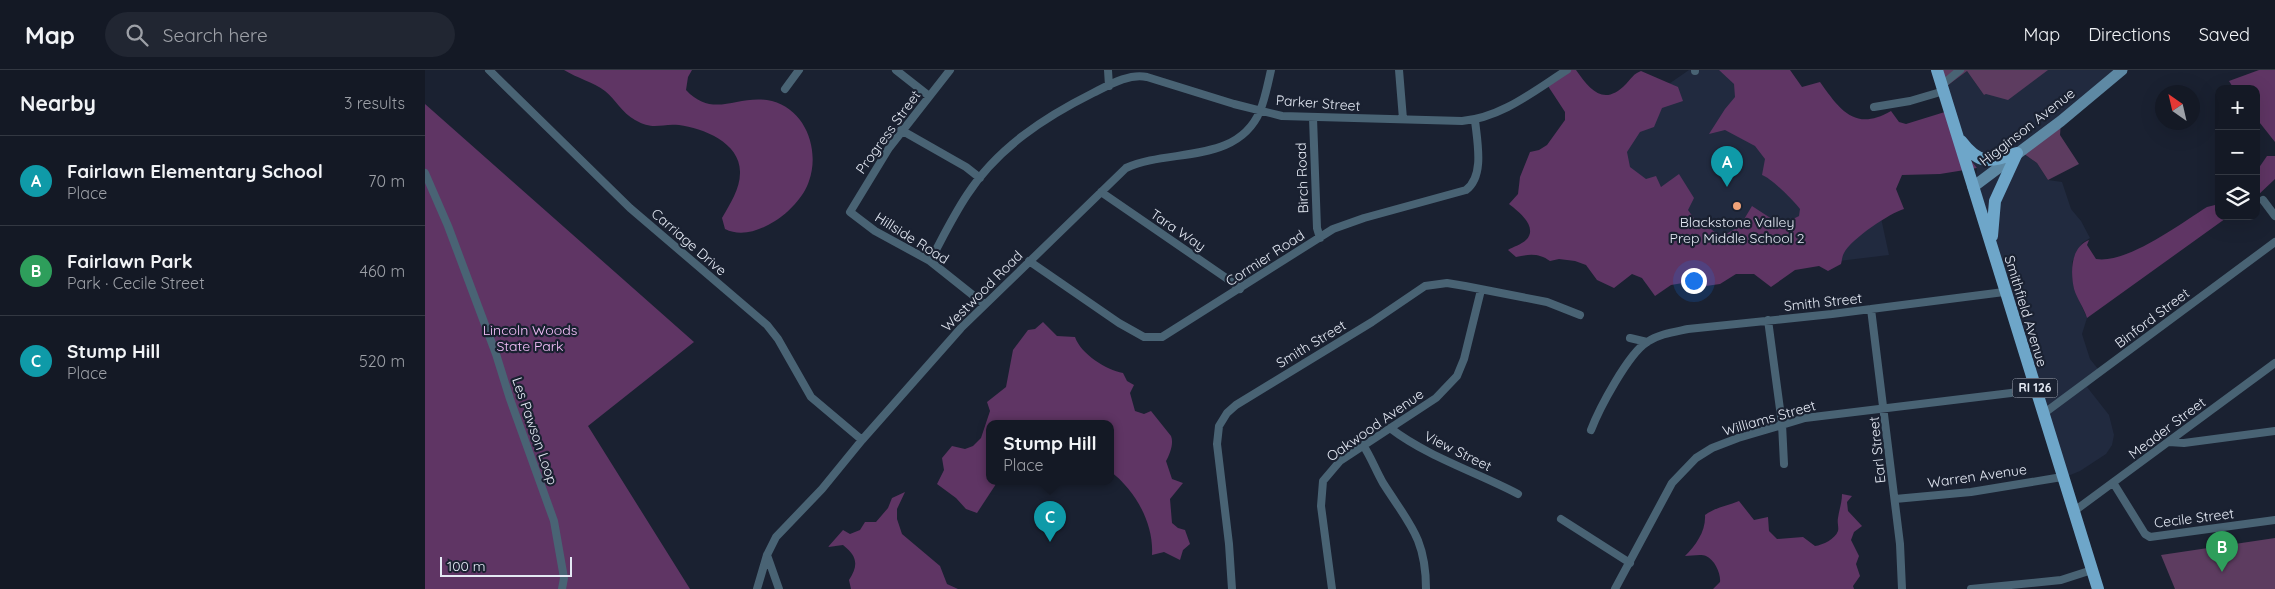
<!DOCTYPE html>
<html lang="en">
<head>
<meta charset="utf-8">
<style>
	body { margin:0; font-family:Quicksand,sans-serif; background:#212632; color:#f1f3f6 }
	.controls { position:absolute; right:15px; top:15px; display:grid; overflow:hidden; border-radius:10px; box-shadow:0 5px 20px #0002 }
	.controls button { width:45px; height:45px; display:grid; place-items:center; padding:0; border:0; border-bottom:1px solid #333842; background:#141925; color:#f1f3f6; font:25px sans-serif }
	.compass { position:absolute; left:1730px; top:15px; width:45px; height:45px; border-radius:50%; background:#141925; box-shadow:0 5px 20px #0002; rotate:326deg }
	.scale { position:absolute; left:15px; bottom:12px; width:132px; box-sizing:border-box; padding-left:5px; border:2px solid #e4e9f4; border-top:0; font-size:14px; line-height:18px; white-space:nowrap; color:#e4e9f4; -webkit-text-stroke:4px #1a2131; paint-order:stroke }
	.you { position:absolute; left:1268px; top:210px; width:18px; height:18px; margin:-12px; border:4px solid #fff; border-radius:50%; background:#1a73e8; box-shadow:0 0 0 8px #1a73e833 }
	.badge { display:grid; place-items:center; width:32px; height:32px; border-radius:50%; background:#f0a278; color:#fff; font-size:16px; font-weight:700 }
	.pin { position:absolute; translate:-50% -41px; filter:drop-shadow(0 1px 2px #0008) }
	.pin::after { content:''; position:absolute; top:26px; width:18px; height:15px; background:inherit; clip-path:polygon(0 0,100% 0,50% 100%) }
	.popup { position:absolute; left:561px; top:350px; width:128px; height:65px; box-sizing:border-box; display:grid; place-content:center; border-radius:10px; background:#141925; filter:drop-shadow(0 1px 4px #0005); font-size:16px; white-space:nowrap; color:#9da0a7 }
	.popup b { font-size:19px; color:#f1f3f6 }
	.popup::after { content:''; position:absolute; left:50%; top:100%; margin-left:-10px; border:10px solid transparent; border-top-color:#141925 }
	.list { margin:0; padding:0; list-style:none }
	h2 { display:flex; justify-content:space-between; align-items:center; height:65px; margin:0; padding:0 20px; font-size:21px }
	h2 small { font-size:16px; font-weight:400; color:#9da0a7 }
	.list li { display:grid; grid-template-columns:32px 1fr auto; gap:15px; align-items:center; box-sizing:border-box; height:90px; padding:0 20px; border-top:1px solid #333842 }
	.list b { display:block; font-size:19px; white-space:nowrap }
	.list p { margin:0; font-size:16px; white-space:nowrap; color:#9da0a7 }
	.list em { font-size:16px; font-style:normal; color:#9da0a7 }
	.icon { flex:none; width:28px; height:28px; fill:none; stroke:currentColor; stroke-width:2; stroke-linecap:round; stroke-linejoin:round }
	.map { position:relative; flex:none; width:1850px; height:519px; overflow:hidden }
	header { display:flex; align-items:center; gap:30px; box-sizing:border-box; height:70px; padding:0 25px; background:#141925; border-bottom:1px solid #333842 }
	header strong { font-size:24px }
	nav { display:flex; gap:28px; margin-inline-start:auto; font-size:18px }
	.search { width:350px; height:45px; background:#212632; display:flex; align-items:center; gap:12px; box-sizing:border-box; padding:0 18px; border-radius:28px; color:#9da0a7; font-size:19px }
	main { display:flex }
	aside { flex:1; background:#141925 }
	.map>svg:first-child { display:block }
	.built { fill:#212a3f }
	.green { fill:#5d3c60 }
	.forest { fill:#5f3564 }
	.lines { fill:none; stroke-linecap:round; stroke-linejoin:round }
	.street { stroke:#496374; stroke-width:8 }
	.secondary { stroke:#5e89a4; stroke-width:11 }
	.primary { stroke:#6ea6c9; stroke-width:12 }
	.poi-dot { fill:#f0a278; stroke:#1a2131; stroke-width:2 }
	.labels { text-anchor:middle; stroke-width:4.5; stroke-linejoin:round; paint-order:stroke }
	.shield { fill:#1a2131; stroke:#a7adba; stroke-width:1 }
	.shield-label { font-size:12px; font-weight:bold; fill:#e4e9f4 }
	.street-label { font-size:14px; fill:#e4e9f4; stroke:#1a2131 }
	.poi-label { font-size:14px; fill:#e4e9f4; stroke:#1a2131 }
	.park-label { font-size:14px; fill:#f7c2fc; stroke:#1a2131 }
</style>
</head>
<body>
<header>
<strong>Map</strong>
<div class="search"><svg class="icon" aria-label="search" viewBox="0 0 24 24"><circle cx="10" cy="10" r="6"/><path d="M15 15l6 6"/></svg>Search here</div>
<nav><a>Map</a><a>Directions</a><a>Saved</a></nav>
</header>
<main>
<aside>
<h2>Nearby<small>3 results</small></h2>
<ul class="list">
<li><span class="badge" style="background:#0f9aa8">A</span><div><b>Fairlawn Elementary School</b><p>Place</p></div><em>70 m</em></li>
<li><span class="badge" style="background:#2e9e5b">B</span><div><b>Fairlawn Park</b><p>Park · Cecile Street</p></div><em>460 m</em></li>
<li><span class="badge" style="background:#0f9aa8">C</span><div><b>Stump Hill</b><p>Place</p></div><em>520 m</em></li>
</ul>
</aside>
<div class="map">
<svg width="1850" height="519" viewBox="0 0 1850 519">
	<rect width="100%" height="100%" fill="#1a2131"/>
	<!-- built -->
	<path class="built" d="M1264,0H1332L1436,55L1464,185L1221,214L1138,87Z
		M1608,0H1698L1597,83L1612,93L1623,110L1637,112L1646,139L1656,151L1665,168L1657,173L1647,192V206L1649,219L1662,248L1657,264L1665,289L1677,304L1662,317L1684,345L1689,365L1687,375L1681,384L1655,401L1638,408L1551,107L1552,98L1544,88L1518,19L1542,1L1559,25Z"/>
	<!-- green -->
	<path class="green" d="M1512,0H1623L1583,30L1561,24L1559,25L1542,1L1518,19Z
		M1636,51L1635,65L1654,94L1623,110L1612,93L1595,81Z
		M1850,468V519H1750L1736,485Z"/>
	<!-- forest -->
	<path class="forest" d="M139,0H267L263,7L261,20C289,50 313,23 347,31C381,40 395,80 384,111C379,127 363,143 350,151C334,161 316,167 300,159L297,148C305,134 315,119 315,103C316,73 278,58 254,55C236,53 229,61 210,50C197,43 191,30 180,21C168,12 152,8 139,0Z
		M1146,0H1151C1165,20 1179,37 1201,14C1207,8 1208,4 1216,1L1253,17L1258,31L1237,38L1229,57L1215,62L1202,82L1205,97L1221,109L1231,106L1236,117L1254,104L1269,128L1263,140L1273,154L1282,156L1296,167L1315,156L1327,136L1356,155L1374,146L1375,139C1368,130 1346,108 1337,105L1340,89L1330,76L1300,60L1284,64L1300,39L1310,27L1309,14L1294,0H1286H1365L1377,17L1395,12C1415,40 1430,62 1466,41L1474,52L1481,54L1523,41L1544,88L1552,98L1515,104L1477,105L1471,119L1479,139C1465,143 1426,169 1419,183C1417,186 1417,191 1416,194L1403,201L1394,196L1370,200L1346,217L1329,204H1311L1295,214L1267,218L1258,213L1246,215L1230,226L1217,208L1207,204L1189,218L1172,210L1161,195L1150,191L1134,189L1125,191C1114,183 1104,184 1091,187L1083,180C1088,177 1097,174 1101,170C1114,157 1093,141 1084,134L1093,124L1095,107L1105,82L1114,80L1122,75L1140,50V42L1123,16L1124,13Z
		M1834,0H1850V72L1831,48V19H1809L1804,11Z
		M0,34L269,272L163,356L265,519H0Z
		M1842,86H1850V109L1831,127V102Z
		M1794,134V146H1804L1662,248C1659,238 1652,229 1649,219C1645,201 1646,177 1664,170L1662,175L1671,189C1702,194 1755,154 1782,137Z
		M618,252L632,266L650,267C656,284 681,300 698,303L702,311L709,315L705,323L710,341L719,344L726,341L746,366C749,373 745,384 741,391L747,409L758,413L745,429L747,453L753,458L760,460L765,474L758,480L755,490L739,482L727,485C729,453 710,420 685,401V353H565V411H573L552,443L541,439L531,428L512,414L519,400L517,388L527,376L540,379L548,376L556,368L565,341L562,332L581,317L588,280L603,260L610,259Z
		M480,422L472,439V449L477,464L515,496L522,514L533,519H426L424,510C434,495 432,486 418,475L403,477L418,460L425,464L435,460L440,452H451L463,438L467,428Z
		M1417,424L1427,426L1422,432L1423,441L1437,456L1429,462L1426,470L1434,486L1431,494L1435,506L1428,516L1429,519H1288L1295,512C1296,504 1290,490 1281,486C1276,484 1266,486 1260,486C1271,475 1281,461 1280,445C1291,437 1302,436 1314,431L1329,450L1343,447L1344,461L1352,469L1378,467L1390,476C1398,475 1410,469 1413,461C1414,457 1412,453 1413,448C1414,440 1417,433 1417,424Z"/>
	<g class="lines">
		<!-- street -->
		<path class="street" d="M64,0L205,138L342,255L353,269L386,327L437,370
			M471,0L504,26
			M525,0L464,78L425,142L450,161L505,191L559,234
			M683,0L684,16
			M974,0L978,49
			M1270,1V0
			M1517,15L1535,0
			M360,19L374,0
			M1449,37L1485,31L1519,21
			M888,48L892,158L895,168
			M476,60L541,97L555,108
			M0,103L23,156L71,284L85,329L129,451L139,508L137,519
			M676,122L807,212L815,219
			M1838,130L1850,146
			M505,191C517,169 528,146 542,125C572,78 620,47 668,23C684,15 704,3 722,7L809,34L857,46L1037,51C1076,48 1109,21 1142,0
			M604,191L694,253L719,267H737L908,159L939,148L1041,120C1060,106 1052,71 1050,50
			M1446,239L1475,474L1477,519
			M1343,250L1357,354L1359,394
			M1205,268L1222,272
			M1618,344L1850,172
			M965,358C1003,387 1051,402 1093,424
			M1166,360C1174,339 1203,284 1222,272C1234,264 1249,262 1263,259L1407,244L1579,222
			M1744,372L1759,373L1850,361
			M938,375C946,387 951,401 958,413C984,454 1001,468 1001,519
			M1689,414L1720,464L1725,467L1850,450
			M1470,429L1546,422L1637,407
			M1648,442L1850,293
			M1136,449L1205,493
			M342,485L354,519
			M332,519L342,485L351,467L397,419L437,370L536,258L701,98C744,78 812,95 835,41C840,29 843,13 846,0
			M807,519L804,474L792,374L794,356L802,343L811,335L947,252L1000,216L1022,213L1040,216L1122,232L1155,245
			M907,519L896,436L898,411L915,391L1011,328L1032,306L1039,289L1056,220
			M1190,519L1247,413L1271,388L1287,378L1313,368L1380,348L1586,323L1609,316
			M1546,519L1636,510L1667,500"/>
		<!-- secondary -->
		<path class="secondary" d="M1548,117L1636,51L1697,0"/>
		<!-- primary -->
		<path class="primary" d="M1512,0L1673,519
			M1536,71C1555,96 1565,92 1592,83
			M1567,166L1570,131L1592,83"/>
	</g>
	<!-- markers -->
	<circle class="poi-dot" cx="1312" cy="136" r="5"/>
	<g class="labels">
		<!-- shield labels -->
		<rect class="shield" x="1587.5" y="308.5" width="45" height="19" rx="4"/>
		<g class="shield-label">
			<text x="1610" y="322">RI 126</text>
		</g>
		<!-- street labels -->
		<g class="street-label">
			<text transform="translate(893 33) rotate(4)" y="5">Parker Street</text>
			<text transform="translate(1602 57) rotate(-38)" y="5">Higginson Avenue</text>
			<text transform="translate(463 62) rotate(-54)" y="5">Progress Street</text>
			<text transform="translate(877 108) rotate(-92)" y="5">Birch Road</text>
			<text transform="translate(753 160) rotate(34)" y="5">Tara Way</text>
			<text transform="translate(487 168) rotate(32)" y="5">Hillside Road</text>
			<text transform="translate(264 172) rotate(41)" y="5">Carriage Drive</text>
			<text transform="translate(840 188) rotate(-33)" y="5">Cormier Road</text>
			<text transform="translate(557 221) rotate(-45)" y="5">Westwood Road</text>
			<text transform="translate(1398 232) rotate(-6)" y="5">Smith Street</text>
			<text transform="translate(1601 241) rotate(73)" y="5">Smithfield Avenue</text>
			<text transform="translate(1727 248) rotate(-37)" y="5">Binford Street</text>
			<text transform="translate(886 274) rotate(-31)" y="5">Smith Street</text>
			<text transform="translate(1344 348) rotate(-16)" y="5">Williams Street</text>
			<text transform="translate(950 355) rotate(-35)" y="5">Oakwood Avenue</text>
			<text transform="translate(1742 358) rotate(-37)" y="5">Meader Street</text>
			<text transform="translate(110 361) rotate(71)" y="5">Les Pawson Loop</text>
			<text transform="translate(1452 380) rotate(-96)" y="5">Earl Street</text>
			<text transform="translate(1033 381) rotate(26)" y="5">View Street</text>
			<text transform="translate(1552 406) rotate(-8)" y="5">Warren Avenue</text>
			<text transform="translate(1769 448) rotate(-7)" y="5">Cecile Street</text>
		</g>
		<!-- poi labels -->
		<g class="poi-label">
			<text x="1312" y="157">Blackstone Valley<tspan x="1312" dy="16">Prep Middle School 2</tspan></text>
		</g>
		<!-- park labels -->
		<g class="park-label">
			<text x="105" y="265">Lincoln Woods<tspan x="105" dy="16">State Park</tspan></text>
		</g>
	</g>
</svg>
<div class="controls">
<button>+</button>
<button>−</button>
<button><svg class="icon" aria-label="layers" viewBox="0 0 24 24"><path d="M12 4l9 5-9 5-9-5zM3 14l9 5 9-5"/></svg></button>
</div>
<svg class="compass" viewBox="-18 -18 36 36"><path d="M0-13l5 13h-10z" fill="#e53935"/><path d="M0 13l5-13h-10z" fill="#9da0a7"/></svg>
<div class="scale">100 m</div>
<div class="you"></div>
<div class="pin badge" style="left:1302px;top:117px;background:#0f9aa8">A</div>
<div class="pin badge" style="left:1797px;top:502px;background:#2e9e5b">B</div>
<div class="pin badge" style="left:625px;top:472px;background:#0f9aa8">C</div>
<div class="popup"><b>Stump Hill</b>Place</div>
</div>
</main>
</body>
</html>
